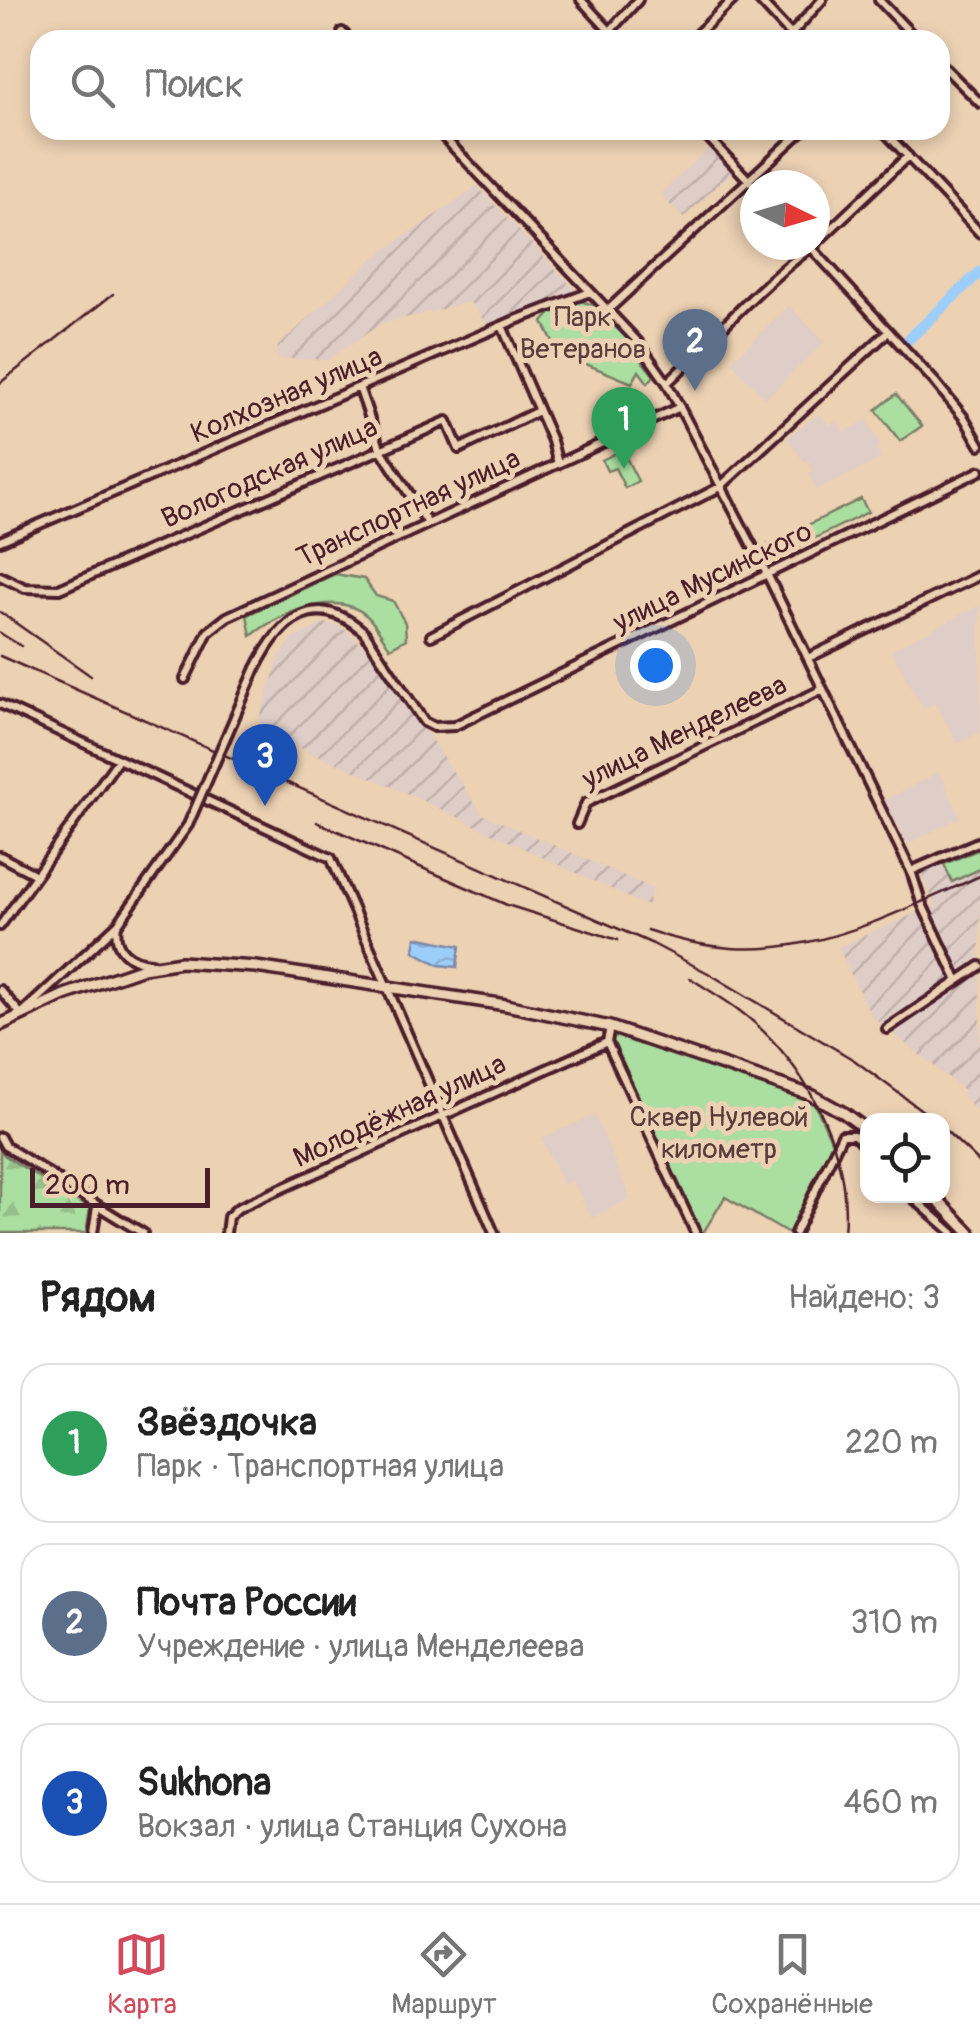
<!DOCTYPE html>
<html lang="ru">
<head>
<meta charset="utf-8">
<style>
	body { margin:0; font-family:Pangolin,sans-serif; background:#f2f2f2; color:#222 }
	.controls { position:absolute; right:30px; bottom:30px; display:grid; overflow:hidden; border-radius:20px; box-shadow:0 5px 15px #0003 }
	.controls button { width:90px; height:90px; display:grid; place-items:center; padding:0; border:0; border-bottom:2px solid #e0e0e0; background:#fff; color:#222; font:50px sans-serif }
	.compass { position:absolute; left:740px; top:170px; width:90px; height:90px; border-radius:50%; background:#fff; box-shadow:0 5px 15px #0003; rotate:95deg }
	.scale { position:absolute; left:30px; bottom:25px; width:180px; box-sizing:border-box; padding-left:10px; border:5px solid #4a1f2b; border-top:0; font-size:28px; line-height:35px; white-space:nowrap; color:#4a1f2b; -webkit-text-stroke:8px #ecd1b3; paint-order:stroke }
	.you { position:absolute; left:655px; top:665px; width:35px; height:35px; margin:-25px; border:8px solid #fff; border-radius:50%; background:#1a73e8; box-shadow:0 0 0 15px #1a73e833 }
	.badge { display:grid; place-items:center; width:65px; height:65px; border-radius:50%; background:#d1495b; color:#fff; font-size:32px; font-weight:700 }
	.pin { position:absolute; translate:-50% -82px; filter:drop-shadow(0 2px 5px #0008) }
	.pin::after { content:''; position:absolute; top:52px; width:35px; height:30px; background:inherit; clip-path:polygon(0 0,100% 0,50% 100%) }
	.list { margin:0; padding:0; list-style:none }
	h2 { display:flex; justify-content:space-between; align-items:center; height:130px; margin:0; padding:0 40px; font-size:42px }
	h2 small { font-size:32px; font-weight:400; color:#767676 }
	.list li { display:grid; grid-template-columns:65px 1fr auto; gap:30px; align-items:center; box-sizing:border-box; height:160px; margin:0 20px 20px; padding:0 20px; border:2px solid #e0e0e0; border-radius:30px }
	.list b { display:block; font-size:38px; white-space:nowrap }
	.list p { margin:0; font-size:32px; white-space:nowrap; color:#767676 }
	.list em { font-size:32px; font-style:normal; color:#767676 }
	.icon { flex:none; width:55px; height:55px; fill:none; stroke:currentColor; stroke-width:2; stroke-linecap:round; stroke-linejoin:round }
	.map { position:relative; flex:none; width:980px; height:1233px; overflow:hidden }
	.search { position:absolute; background:#fff; box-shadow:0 5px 15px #0003; left:30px; right:30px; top:30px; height:110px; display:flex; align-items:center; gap:25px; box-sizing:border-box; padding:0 35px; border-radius:30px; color:#767676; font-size:38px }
	.sheet { height:670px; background:#fff }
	nav { display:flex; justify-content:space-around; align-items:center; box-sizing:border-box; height:140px; border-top:2px solid #e0e0e0; background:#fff; font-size:28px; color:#767676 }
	nav a { display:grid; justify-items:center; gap:5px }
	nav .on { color:#d1495b }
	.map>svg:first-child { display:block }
	.built { fill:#dfcdc7 }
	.industrial { fill:url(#industrial-furrows) }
	.green { fill:#abdfa1; stroke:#7a7f66; stroke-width:2.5 }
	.forest { fill:url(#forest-firs); stroke:#7a7f66; stroke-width:2.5 }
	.water { fill:url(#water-waves); stroke:#7c88a7; stroke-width:2.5 }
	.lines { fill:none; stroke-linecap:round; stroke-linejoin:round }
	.river { stroke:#9dcefa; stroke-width:11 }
	.minor-casing { stroke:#4a1f2b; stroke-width:14 }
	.major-casing { stroke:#4a1f2b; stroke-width:16 }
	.minor { stroke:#ecd1b3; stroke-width:6 }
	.major { stroke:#ecd1b3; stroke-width:9 }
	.rail { stroke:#4a1f2b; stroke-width:2.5 }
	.minor-bridge-casing { stroke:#4a1f2b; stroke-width:14; stroke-linecap:butt }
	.minor-bridge { stroke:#ecd1b3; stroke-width:6 }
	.labels { text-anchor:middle; stroke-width:10; stroke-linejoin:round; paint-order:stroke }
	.park-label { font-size:28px; fill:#593c3d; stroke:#ecd1b3 }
	.street-label { font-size:28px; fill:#4a1f2b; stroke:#ecd1b3 }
</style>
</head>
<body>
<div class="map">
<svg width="980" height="1233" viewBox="0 0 980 1233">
	<defs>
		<pattern id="industrial-furrows" width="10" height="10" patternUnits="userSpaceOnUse" patternTransform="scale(2.5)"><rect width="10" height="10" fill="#dfcdc7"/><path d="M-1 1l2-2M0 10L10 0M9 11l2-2" fill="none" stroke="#c1b0ab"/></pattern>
		<pattern id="forest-firs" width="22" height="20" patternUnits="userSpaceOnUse" patternTransform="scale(2.5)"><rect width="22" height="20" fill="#abdfa1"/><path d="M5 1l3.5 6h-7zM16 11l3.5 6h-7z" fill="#95bf8b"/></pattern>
		<pattern id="water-waves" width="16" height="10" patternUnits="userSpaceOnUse" patternTransform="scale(2.5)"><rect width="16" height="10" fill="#9dcefa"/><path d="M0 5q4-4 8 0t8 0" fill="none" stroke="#89b0d6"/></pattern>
	</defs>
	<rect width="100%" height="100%" fill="#ecd1b3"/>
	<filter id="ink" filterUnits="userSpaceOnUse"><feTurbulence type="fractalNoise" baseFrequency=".01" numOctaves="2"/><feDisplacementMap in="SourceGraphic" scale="20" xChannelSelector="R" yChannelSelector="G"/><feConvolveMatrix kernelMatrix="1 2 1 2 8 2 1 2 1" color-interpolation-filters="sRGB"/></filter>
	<g filter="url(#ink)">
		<!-- built -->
		<path class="built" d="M789,306L825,342L765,399L731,362Z
			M819,413L828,425L836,421L844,432L867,420L880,445L876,448L881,459L817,490L809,474L813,471L808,460L804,461L787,438Z
			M980,605V732L957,744L937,703L923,709L891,650Z
			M939,772L960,817L908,844L885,800Z
			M595,1115L630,1199L591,1218L573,1181L563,1185L542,1138Z"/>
		<!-- industrial -->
		<path class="industrial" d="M709,148L731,173L683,218L660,194Z
			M477,186L577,292L531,309L492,331L470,302L381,324L327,360L276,358L278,346L374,258Z
			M325,623L341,627L372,653L482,814L654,889L647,906L391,786L256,730L280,655L294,638Z
			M980,846V1114L961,1095L964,1090L871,1016L838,947L935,905L920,871Z"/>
		<!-- green -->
		<path class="green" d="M573,299L601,307L643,352L642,361L654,376L648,383L639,371L632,383L559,353L543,322L560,304Z
			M896,394L922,426L900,441L876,410Z
			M622,450L638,481L625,488L615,468L607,471L602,460Z
			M861,499L868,512L774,558L767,545Z
			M335,574L364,579L376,596L393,601L405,623L406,639L390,648C383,638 376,624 367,616C336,588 278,614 251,636L247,615Z
			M980,849V869L952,882L944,864Z
			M610,1027L811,1095L834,1147L795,1233H787L725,1197L703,1233L695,1232L607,1042Z"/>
		<!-- forest -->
		<path class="forest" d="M0,1148L4,1155L90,1209L86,1233H0Z"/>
		<!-- water -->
		<path class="water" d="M416,937L460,946L457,967L439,965L414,951Z"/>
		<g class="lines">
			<!-- river -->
			<path class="river" d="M909,339L980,272"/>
			<!-- minor casing -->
			<g class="minor-casing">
				<path id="minor" d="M581,0L618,40
					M759,0L796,40
					M879,0L917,40
					M610,31L638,0
					M342,32L350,40
					M691,40L733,0
					M786,40L822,0
					M940,63L980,103
					M437,130L638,342L667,383L767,574L911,871L921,902L958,981
					M701,130L755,187
					M883,130L980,233
					M815,244L908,156
					M809,245L935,382L965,419L980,445
					M608,310L803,130
					M503,328L552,441L558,464
					M667,383C715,337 759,285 813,246
					M359,387L380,448L427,522
					M0,541L513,321L590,292
					M0,576L25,588L59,589L447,421L459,449L538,411
					M431,636L720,487L888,332
					M808,658L980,575
					M256,668C280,619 315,589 364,632L424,722L434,727L454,726L980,471
					M185,679L208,632L227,617L680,407
					M0,704L331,858L494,1233
					M577,824L586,803L823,689
					M0,856L36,875
					M911,871L980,841
					M117,925C113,949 129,962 152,963
					M0,926L118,760
					M0,990L21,1014L118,924L188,825
					M610,1027L607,1042L695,1232
					M887,1029L980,966
					M0,1137L5,1146C52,1174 95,1206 143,1233
					M911,1196L953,1233
					M93,1233L97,1207
					M226,1233L228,1217L238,1208L607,1042
					M795,1233L842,1135H854L868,1147"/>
			</g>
			<!-- major casing -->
			<g class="major-casing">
				<path id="major" d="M0,1025L64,995L143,968L181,962L256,967L506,1005L610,1027L811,1095L844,1113L868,1131
					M934,1196L970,1233"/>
			</g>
			<!-- minor -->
			<use href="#minor" class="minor"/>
			<!-- major -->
			<use href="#major" class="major"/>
			<!-- rail -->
			<path class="rail" d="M0,383L113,294
				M0,612L91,676
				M0,633L21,646
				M0,656L653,944L708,973L854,1060L935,1120
				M317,822L507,905L618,940
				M647,930C777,976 863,928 980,876
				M690,978C705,988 721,997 736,1008C803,1057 852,1149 844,1233
				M942,1127L980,1163"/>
			<!-- minor-bridge casing -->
			<g class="minor-bridge-casing">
				<path id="minor-bridge" d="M188,825L256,668"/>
			</g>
			<!-- minor-bridge -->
			<use href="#minor-bridge" class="minor-bridge"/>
		</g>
	</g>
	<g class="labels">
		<!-- park labels -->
		<g class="park-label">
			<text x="583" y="326">Парк<tspan x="583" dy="32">Ветеранов</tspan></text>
			<text x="719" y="1126">Сквер Нулевой<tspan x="719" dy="32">километр</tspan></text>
		</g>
		<!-- street labels -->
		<g class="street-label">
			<text transform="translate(286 394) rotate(-23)" y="10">Колхозная улица</text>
			<text transform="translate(269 472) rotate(-24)" y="10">Вологодская улица</text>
			<text transform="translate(408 507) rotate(-25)" y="10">Транспортная улица</text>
			<text transform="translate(712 576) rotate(-26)" y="10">улица Мусинского</text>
			<text transform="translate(684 731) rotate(-26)" y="10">улица Менделеева</text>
			<text transform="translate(399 1110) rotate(-25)" y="10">Молодёжная улица</text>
		</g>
	</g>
</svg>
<div class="controls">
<button><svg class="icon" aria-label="locate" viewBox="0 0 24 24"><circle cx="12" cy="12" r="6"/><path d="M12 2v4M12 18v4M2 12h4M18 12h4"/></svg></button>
</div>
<svg class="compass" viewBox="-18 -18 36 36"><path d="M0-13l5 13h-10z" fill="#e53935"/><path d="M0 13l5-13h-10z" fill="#767676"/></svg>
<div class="scale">200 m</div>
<div class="you"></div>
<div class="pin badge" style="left:624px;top:469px;background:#2e9e5b">1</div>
<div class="pin badge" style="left:695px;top:391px;background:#5c6f8a">2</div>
<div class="pin badge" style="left:265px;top:806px;background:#1a4fb4">3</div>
<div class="search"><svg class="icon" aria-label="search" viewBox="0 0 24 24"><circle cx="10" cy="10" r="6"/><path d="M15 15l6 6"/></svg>Поиск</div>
</div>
<section class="sheet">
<h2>Рядом<small>Найдено: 3</small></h2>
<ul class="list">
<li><span class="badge" style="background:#2e9e5b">1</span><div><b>Звёздочка</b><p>Парк · Транспортная улица</p></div><em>220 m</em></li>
<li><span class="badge" style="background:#5c6f8a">2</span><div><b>Почта России</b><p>Учреждение · улица Менделеева</p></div><em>310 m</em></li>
<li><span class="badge" style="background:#1a4fb4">3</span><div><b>Sukhona</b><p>Вокзал · улица Станция Сухона</p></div><em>460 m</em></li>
</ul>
</section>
<nav>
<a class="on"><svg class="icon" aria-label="map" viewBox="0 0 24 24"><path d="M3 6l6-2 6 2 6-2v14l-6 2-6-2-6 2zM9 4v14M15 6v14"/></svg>Карта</a>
<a><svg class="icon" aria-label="directions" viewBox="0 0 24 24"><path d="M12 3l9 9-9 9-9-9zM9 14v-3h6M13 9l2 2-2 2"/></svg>Маршрут</a>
<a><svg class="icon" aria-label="saved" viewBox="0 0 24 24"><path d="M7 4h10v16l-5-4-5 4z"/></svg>Сохранённые</a>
</nav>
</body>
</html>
